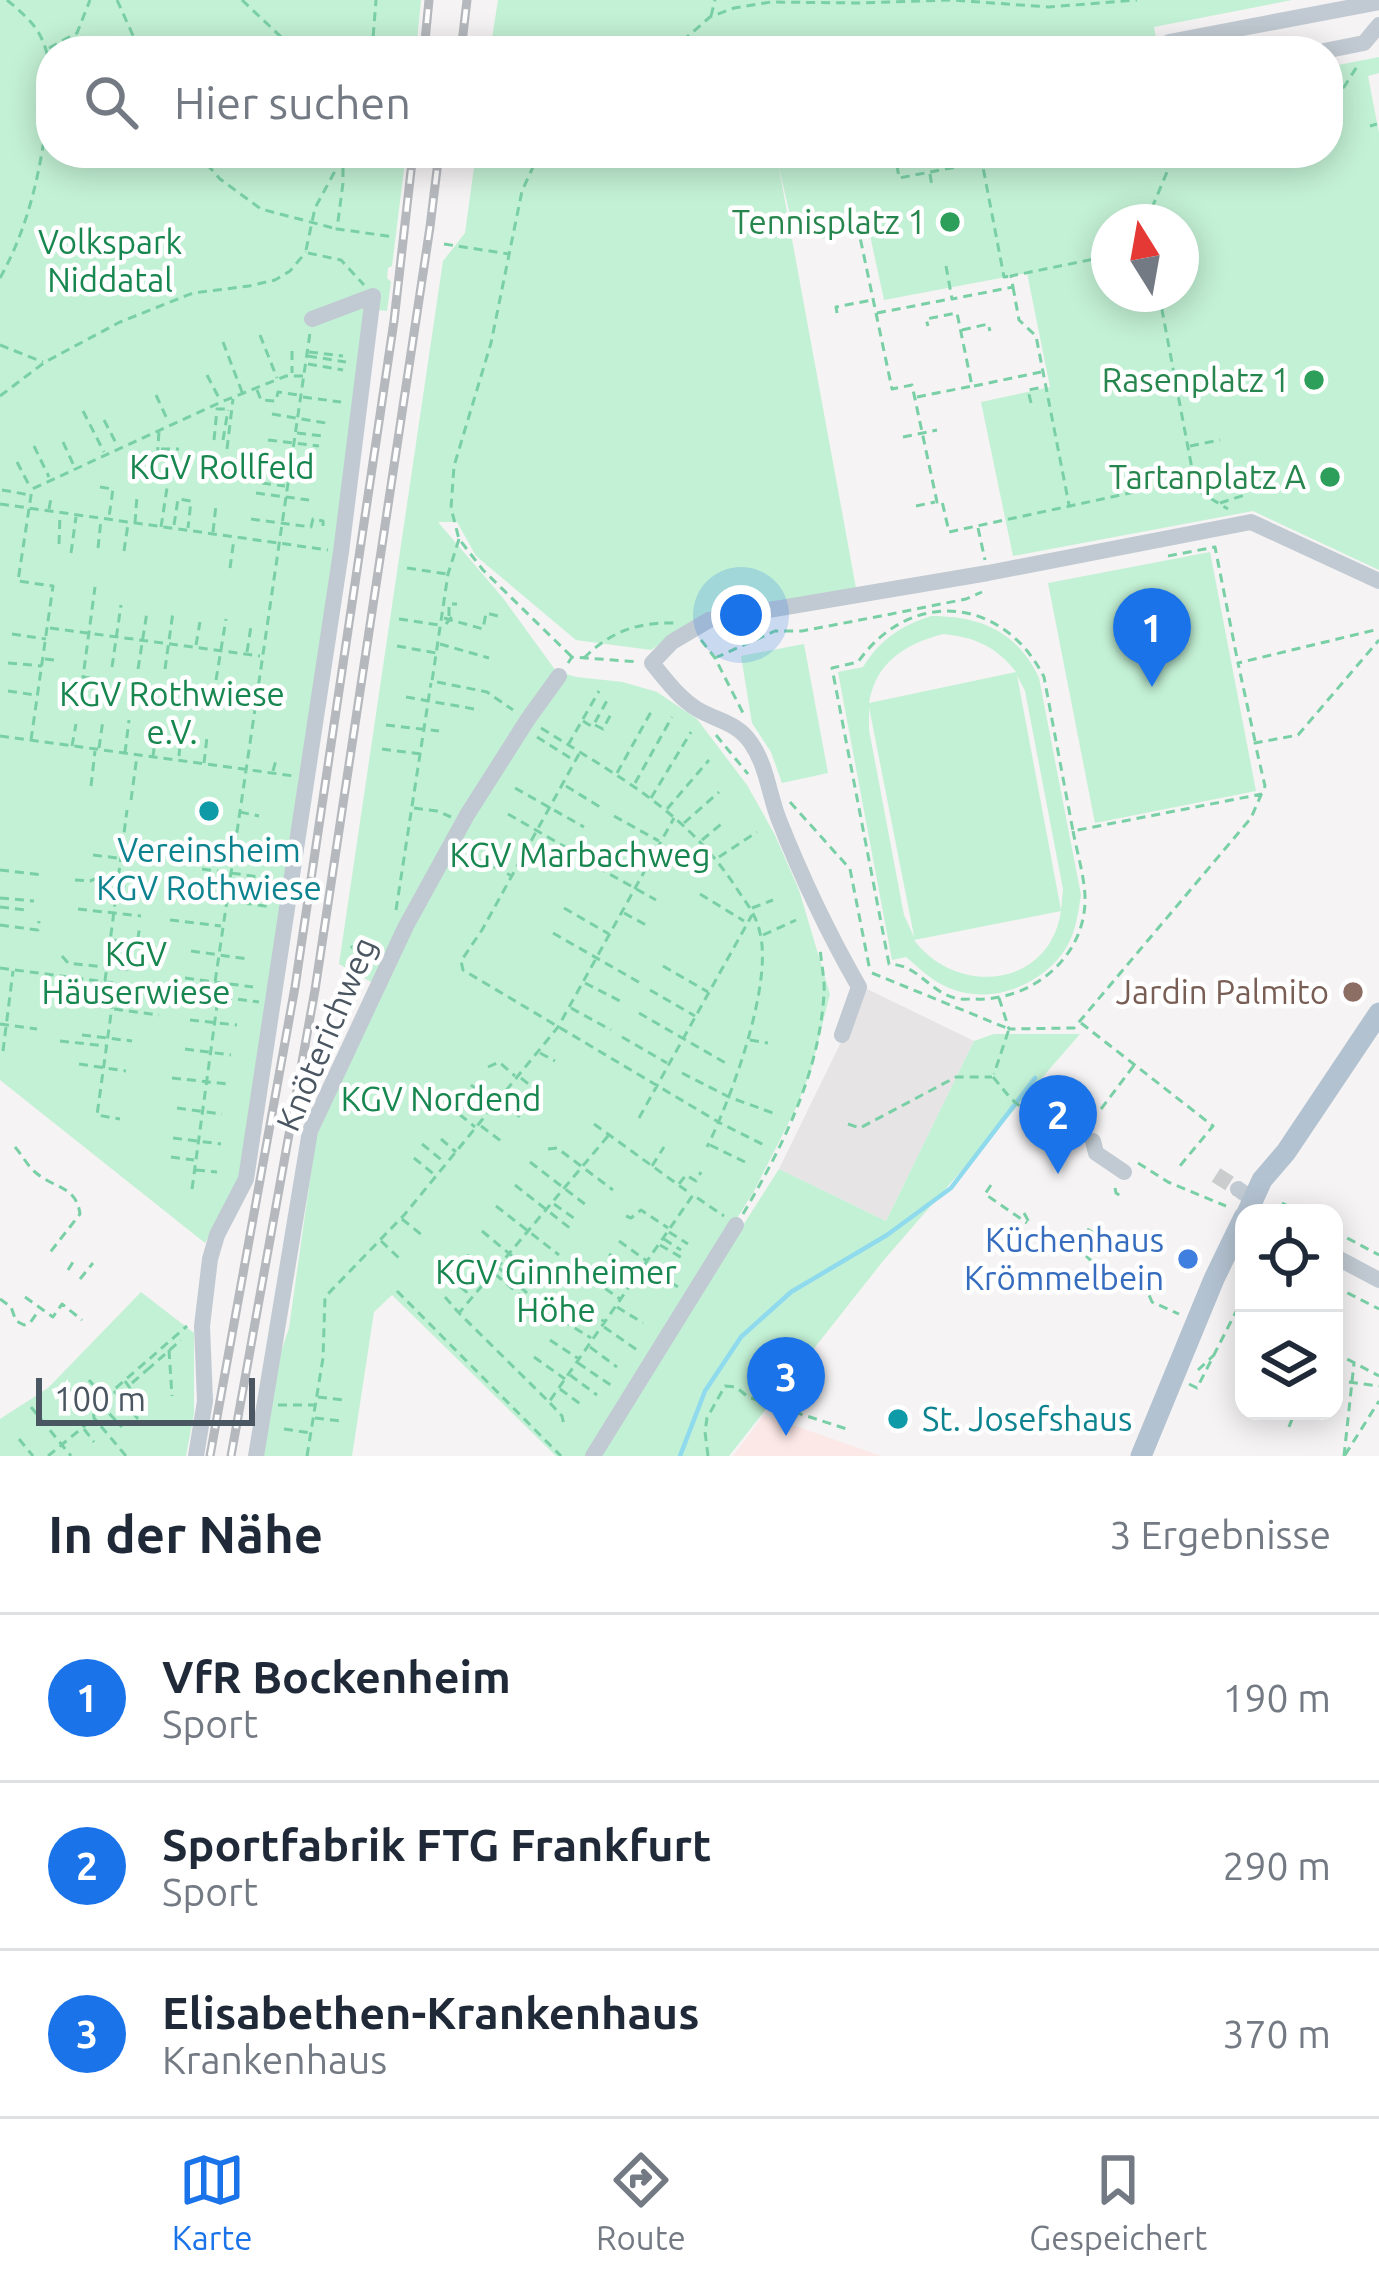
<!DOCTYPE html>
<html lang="de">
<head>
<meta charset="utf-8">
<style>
	body { margin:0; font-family:Ubuntu,sans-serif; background:#f6f6f7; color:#1f2937 }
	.controls { position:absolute; right:36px; bottom:36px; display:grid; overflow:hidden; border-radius:24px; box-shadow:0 6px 30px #0003 }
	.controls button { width:108px; height:108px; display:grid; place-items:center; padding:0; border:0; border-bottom:3px solid #e0e1e3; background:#fff; color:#1f2937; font:60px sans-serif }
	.compass { position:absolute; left:1091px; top:204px; width:108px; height:108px; border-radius:50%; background:#fff; box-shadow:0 6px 30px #0003; rotate:349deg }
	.scale { position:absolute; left:36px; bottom:30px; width:219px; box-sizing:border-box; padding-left:12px; border:6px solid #4a5661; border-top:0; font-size:33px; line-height:42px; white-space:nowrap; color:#4a5661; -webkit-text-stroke:9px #fff; paint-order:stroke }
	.you { position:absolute; left:741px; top:615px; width:42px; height:42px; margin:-30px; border:9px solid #fff; border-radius:50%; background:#1a73e8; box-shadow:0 0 0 18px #1a73e833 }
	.badge { display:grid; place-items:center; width:78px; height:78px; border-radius:50%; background:#1a73e8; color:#fff; font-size:39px; font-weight:700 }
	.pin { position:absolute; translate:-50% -99px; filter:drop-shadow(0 3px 6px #0008) }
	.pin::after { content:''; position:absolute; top:63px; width:42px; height:36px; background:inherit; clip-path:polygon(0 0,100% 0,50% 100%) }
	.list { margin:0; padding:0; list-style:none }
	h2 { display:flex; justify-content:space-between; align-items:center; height:156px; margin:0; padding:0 48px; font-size:51px }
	h2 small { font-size:39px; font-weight:400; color:#747a83 }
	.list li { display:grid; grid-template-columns:78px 1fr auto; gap:36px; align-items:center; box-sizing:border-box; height:168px; padding:0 48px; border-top:3px solid #e0e1e3 }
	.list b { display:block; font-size:45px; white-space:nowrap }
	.list p { margin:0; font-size:39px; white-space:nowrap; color:#747a83 }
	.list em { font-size:39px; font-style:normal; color:#747a83 }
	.icon { flex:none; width:66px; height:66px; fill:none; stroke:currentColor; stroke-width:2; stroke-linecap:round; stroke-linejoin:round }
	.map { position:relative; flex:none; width:1379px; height:1456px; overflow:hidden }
	.search { position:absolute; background:#fff; box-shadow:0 6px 30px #0003; left:36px; right:36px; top:36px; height:132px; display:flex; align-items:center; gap:30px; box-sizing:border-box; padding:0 42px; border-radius:48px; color:#747a83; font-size:45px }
	.sheet { height:660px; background:#fff }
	nav { display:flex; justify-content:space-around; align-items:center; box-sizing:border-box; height:168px; border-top:3px solid #e0e1e3; background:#fff; font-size:33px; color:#747a83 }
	nav a { display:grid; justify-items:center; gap:6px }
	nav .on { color:#1a73e8 }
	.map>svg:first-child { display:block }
	.education { fill:#e6e4e5 }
	.medical { fill:#fce8e6 }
	.green { fill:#c3f1d5; fill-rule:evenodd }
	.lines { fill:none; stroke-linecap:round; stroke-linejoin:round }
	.stream { stroke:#90daee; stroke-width:4.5 }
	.minor-tunnel { stroke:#caccce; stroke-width:16; stroke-dasharray:16 8; stroke-linecap:butt }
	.path { stroke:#7ad0a6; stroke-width:3; stroke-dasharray:9 6; stroke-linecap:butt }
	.minor { stroke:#c1cad2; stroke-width:16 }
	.major { stroke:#b3c2d1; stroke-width:21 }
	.rail-casing { stroke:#b5b8bd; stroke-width:9 }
	.rail { stroke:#fff; stroke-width:4.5; stroke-dasharray:14; stroke-linecap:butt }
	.leisure-dot { fill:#2e9e5b; stroke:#fff; stroke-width:4.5 }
	.culture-dot { fill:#0f9aa8; stroke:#fff; stroke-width:4.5 }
	.education-dot { fill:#8d6e63; stroke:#fff; stroke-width:4.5 }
	.shop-dot { fill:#3f7fe0; stroke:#fff; stroke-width:4.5 }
	.labels { text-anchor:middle; stroke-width:9; stroke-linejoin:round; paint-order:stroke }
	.leisure-label { font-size:33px; fill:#27864d; stroke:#fff; text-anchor:end }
	.park-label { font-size:33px; fill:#17864f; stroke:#fff }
	.culture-label { font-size:33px; fill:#0d838f; stroke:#fff }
	.education-label { font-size:33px; fill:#785e54; stroke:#fff; text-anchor:end }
	.street-label { font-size:33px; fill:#4a5661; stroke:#fff }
	.shop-label { font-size:33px; fill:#366cbe; stroke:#fff; text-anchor:end }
</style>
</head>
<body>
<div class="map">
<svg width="1379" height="1456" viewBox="0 0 1379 1456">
	<rect width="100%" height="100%" fill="#f5f3f3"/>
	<!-- education -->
	<path class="education" d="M867,989L974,1041L886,1221L779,1169Z"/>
	<!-- medical -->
	<path class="medical" d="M764,1415L881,1456H733Z"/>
	<!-- green -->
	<path class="green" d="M0,0H421L416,51H51V153H406L392,266L388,268L387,278L391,282L387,311L370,309L244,1176L205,1243L0,1080Z
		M498,0H1292L1154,27L1158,51H490Z
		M1379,57V73L1368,76L1379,133V570L1253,511L1013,556L981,402L1050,387L1027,273L884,300L865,212L792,224L778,163L856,588L698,619L651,650L576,640L476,556L457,522H438L503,598L556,671L576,677L623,682L657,692L697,719L747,785L775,835L799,890L830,994L811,1070L797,1106L754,1191L589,1456H556L392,1295L374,1312L352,1456H261L275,1369L289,1328L316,1137L382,988L339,964L443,261L465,233L476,153H1122L1124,155L1136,153H1328V67ZM1109,222H1181V294H1109Z
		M1210,552L1256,791L1095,823L1048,583Z
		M931,616C980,616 1017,631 1039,678L1081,895C1078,913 1076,932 1066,948C1044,984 992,1005 952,989C933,982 921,970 906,957L892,960L838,672L863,667C880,640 900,626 931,616ZM943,634C975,637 997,647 1016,672L869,703C876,662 905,644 943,634ZM1017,675L1025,691L1063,889L1061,910ZM869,707L914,936V937L904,915L869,730ZM1061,911C1050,987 958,998 914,940Z
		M804,644L828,773L782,783L771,752L752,723L741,656Z
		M994,1034H1080L883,1261L729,1456H596L779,1169L886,1221L974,1041Z
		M141,1292L194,1333V1413L186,1456H0V1419L48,1388Z"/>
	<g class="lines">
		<!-- stream -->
		<path class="stream" d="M680,1456L705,1391L741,1337L791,1292L887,1235L951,1188L1035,1078"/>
		<!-- minor-tunnel -->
		<path class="minor-tunnel" d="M1216,1175L1238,1189"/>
		<!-- path -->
		<path class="path" d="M7,0C37,25 45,35 51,74
			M117,0L140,51
			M242,0L296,51
			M711,16L715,0
			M49,48L77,33L90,0
			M372,51L376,0
			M671,51L710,17L734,8L771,2L859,3L951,0L1049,7L1137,0
			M1328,90L1344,87L1358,65
			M1370,126L1377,124
			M197,153L220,179L261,209L337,229
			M343,153V183L337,229L395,237
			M543,153L533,167L522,191L491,343L454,466L451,508L459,539L483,570L572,657
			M1148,153L1168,165
			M897,165L899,178L982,162L1004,277L1011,276
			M930,174L932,187
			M1146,222L1175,153
			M824,238L822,231L857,223L892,389L912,385L937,502L942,501L949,532L1172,484L1192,487L1228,509
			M444,244L509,254
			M306,250L315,208L341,160
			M308,253L341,260L364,285
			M946,266L952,299L1013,287L1011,276L1109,256
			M0,278C34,217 44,152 51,83
			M1013,287L1019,320L1036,336L1069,505
			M1159,294L1193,474L1192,487
			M837,313L836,307L872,300
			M877,313L950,299
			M962,330L988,324L990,331
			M260,335L277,378
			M223,342L242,392
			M0,345L43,362
			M292,351V373
			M309,352L343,356
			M308,356L346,362
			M308,364L343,370
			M207,375L220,400
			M974,386L1041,372
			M257,390L261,400L276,401L278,392L299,395
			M156,395L168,421
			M0,396L45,362L120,322L193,293L249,286L275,280L290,271L306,252
			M303,397L341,402
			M917,397L972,386L957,313L926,319L928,326
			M1031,403L1028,390L1044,387
			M83,411L104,452
			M272,414L326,423
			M104,420L117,445
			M297,433L322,436
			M903,437L937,430
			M214,440L217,409H230
			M223,440L228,410
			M268,440L319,446
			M63,442L74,466
			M34,446L49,477
			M1190,446L1220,440
			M161,449H179
			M227,449L233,399
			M132,460L157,461L159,431
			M17,462L30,487
			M261,465L313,474
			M262,483L285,486
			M100,487L113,489L109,517
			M2,490L30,495
			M256,493L309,500
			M1220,503L1248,494
			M0,504L328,550
			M916,506L935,502
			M49,509L51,498
			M251,519L311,527L313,519L323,521V527
			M135,523L137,496
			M174,525L178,499L191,501L188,528
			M161,527L167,488
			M978,528L985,560
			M213,532L216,505
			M459,539L448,574L432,681L487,692L513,710
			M59,544L60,514
			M98,548L101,520
			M124,551L128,524
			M71,553L76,517
			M1168,556L1215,547L1238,663
			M230,568L234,539
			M407,568L447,574
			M449,616V604H457
			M444,618L483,629L486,613L498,616
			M399,619L439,625
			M446,624L453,615
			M50,628L260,656
			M12,634L46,639
			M701,640L715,658L744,715
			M440,644L489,658
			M196,645L200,622
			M397,646L436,653
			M247,652L251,626
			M584,658C610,632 637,622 674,623
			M715,658L775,631H802L881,616L966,599L982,592
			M45,659L55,660
			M8,663L42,666
			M568,663L572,657L639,662
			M112,667L121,605
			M138,669L147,612
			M165,669L173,612
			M90,678L83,677L95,587
			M216,680L226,619
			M8,691L36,695
			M406,697L480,710
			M583,721L591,726L594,724L609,697
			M386,725L439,731
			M595,725L603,729L611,714
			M541,728C619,777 688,812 739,892C748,905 757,917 760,933C773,985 731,1099 707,1147
			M716,735L748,774
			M0,736L294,776
			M537,737L575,761
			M31,740L53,586L18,581L32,489L221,402L286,376H304
			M1255,741L1238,663L1379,629
			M568,745L599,691
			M72,746L76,724
			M99,748L103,720
			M382,749L421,754
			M125,753L129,720
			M579,754L482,930L461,961L463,970L720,1123L766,1146
			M153,756L156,734
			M179,756L181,734
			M204,763L207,737
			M273,771L276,760
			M617,773L651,712
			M635,783L672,717
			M91,786L95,751
			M566,786L600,807
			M515,788L584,827
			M651,798L691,732
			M131,800L137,756
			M790,802L850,869L870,971
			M414,808L437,811L451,817
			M667,809L709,760
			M240,812L259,816
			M508,814L574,852
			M614,816L659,841
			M684,823L719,792
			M1073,831C1077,852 1084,875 1085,896C1087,957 1031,1002 973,999C967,999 961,1000 955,998C928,991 919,965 889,964L832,668L858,662C910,588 1003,596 1044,677L1073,831L1262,794
			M702,840L725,821
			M467,853L512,876
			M93,855L149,862
			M525,856L541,863
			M719,857L757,832
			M597,867L656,900
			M202,869L267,878
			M0,870L43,875
			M75,880L90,881L100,877L110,885L144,889L143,897
			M700,894L744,921
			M0,898L34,901
			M228,901L272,907
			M0,907L26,910
			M564,908L609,934
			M752,908L773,900
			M78,909L141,916
			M396,910L431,683
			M624,913L646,925
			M170,920L221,926
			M0,925L38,930L39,921
			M553,933L642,984
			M763,935L796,920
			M112,940L137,944L140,925
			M351,946L370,967
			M191,951L248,959
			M62,956L68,963L130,970
			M663,966L708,992
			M0,968L259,1002
			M872,973L1009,1029L994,1074
			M185,978L253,987
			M105,981L127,810
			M585,983L622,1002
			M115,985L97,1115L120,1119
			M650,990L695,1016
			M213,996L310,333
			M999,998L1009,1029L1074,1028L1251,818L1265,786L1255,743L1298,735L1379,640
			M571,1008L611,1030
			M114,1009L159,1015
			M639,1013L729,1065
			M190,1020L237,1025
			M1081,1023L1213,1126L1179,1167
			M0,1024L37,1029
			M82,1035L132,1041
			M622,1037L667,1063
			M750,1040L768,1043
			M60,1041L106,1046
			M185,1049L231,1055
			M3,1051L13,971
			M540,1053L555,1061
			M79,1064L126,1071
			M488,1067L499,1062L515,1076
			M682,1073L729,1097L773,1113
			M993,1077C1017,1105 1017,1114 1056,1107L1084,1126
			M172,1078L228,1084
			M521,1078L540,1093
			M471,1085L493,1102
			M1077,1094L1072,1100L1088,1113
			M501,1102L520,1117
			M448,1105L475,1127
			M177,1108L222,1114
			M1101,1109L1135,1064
			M639,1118L752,915
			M594,1124L691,1194
			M848,1124L860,1128L956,1077H992
			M481,1126L501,1141
			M608,1136L459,1313L549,1402L693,1195L724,1216
			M173,1138L221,1144
			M441,1139L456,1152
			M422,1144L444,1162
			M710,1145L745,1162
			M15,1147C22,1155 27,1165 35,1172C54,1189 76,1185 80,1214L48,1255
			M548,1149L557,1148L613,1190
			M171,1157L194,1160
			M414,1158L436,1176
			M530,1162L586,1205
			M1138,1163L1168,1182L1226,1206
			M652,1166L664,1147
			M196,1170L217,1172
			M679,1184L686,1175L696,1181L701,1172
			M515,1185L571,1229
			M991,1185L985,1194L1027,1223
			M1115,1188L1116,1193L1124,1198
			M192,1189L218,998
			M1282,1203L1301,1213
			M554,1204L578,1221
			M496,1206L559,1255
			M1024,1213L1030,1224
			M743,1214C783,1146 819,1074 824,994C825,979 821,963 820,947
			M626,1216L631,1218L641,1210L668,1228
			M402,1219L423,1236
			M1087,1229L1099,1236
			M482,1231L534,1274
			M1334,1231L1379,1255
			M669,1232L688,1244
			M664,1239L681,1250
			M381,1241L399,1258
			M619,1241L647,1261
			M660,1245L684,1259
			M609,1254L637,1274
			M467,1255L488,1273
			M1086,1256L1099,1268L1149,1295L1152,1302L1179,1314
			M1242,1262L1244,1274
			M645,1266L678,1287
			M592,1267L627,1287
			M499,1268L527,1293
			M68,1270L75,1259
			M495,1274L520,1295
			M449,1277L470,1295
			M80,1279L93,1263
			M593,1280L620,1299
			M1334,1286L1379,1309
			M397,1291L561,1456
			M25,1297L53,1317L62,1304L82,1320
			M445,1297L458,1312
			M0,1299L11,1307L16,1321L24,1325L30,1323L39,1310
			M576,1304L605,1322
			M617,1307L643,1323
			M562,1320L591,1338
			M604,1327L640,1352
			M550,1340L579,1359
			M590,1347L617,1367
			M169,1350L172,1396
			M1334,1352L1379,1376
			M534,1357L565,1379
			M578,1363L615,1388
			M147,1370L181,1340
			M1198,1370L1214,1355
			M570,1375L597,1395
			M89,1380L103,1396
			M1334,1380L1379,1386
			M125,1381L136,1397
			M132,1383L147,1370
			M65,1384L86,1409L92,1410
			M1189,1384L1197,1388L1244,1296
			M560,1389L583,1406
			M114,1391L138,1419
			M318,1397L343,1400
			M99,1403L122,1427
			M550,1403L562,1416L564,1425
			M278,1405H315
			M31,1407L71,1456
			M315,1418L340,1421
			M1289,1427L1295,1411
			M84,1429L94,1442
			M284,1429L311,1433
			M19,1439L33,1456
			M1345,1455L1379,1401
			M48,1456L93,1419
			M126,1456L94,1418L93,1408L187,1326
			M307,1456L323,1358L325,1297L405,1214L558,1027L674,818
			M708,1456L705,1432L707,1418L725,1386L736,1387L748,1397L850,1430
			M1344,1456L1354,1363"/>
		<!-- minor -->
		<path class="minor" d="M1170,51L1169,42L1379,2
			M1324,51L1364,43L1379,25
			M842,1035L859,987C828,933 802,878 779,820C769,795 767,766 751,743C737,722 717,721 697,709C679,698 665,679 652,663L672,642L709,620L988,573L1251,522L1379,581
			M1093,1141L1096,1153L1124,1172
			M1238,1189L1254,1200
			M1334,1256L1379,1280
			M196,1456L205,1401L202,1326L210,1259L217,1235L246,1179L341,552L373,296L312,319
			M256,1456L310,1131L406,926L467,815L528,719L559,676
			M593,1456L736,1225"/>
		<!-- major -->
		<path class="major" d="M1247,1213L1262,1180L1286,1152L1379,1013
			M1141,1456L1214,1279L1244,1217"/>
		<!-- rail casing -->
		<g class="rail-casing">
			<path id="rail" d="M424,51L429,0
				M461,51L467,0
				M210,1456L295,987L394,321L413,153
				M231,1456L315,990L430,227L439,153"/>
		</g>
		<!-- rail -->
		<use href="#rail" class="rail"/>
	</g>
	<!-- markers -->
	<g class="leisure-dot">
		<circle cx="950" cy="222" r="12"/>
		<circle cx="1314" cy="380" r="12"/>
		<circle cx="1330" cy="477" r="12"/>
	</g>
	<g class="culture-dot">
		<circle cx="209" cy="811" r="12"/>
		<circle cx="898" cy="1419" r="12"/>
	</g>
	<circle class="education-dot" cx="1353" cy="992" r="12"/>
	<circle class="shop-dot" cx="1188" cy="1259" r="12"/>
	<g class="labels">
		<!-- leisure labels -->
		<g class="leisure-label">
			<text x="926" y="234">Tennisplatz 1</text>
			<text x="1290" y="392">Rasenplatz 1</text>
			<text x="1306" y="489">Tartanplatz A</text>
		</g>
		<!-- park labels -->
		<g class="park-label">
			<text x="110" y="254">Volkspark<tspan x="110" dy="38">Niddatal</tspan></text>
			<text x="222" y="479">KGV Rollfeld</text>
			<text x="172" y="706">KGV Rothwiese<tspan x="172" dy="38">e.V.</tspan></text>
			<text x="580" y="867">KGV Marbachweg</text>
			<text x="136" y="966">KGV<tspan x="136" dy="38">Häuserwiese</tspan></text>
			<text x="441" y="1111">KGV Nordend</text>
			<text x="556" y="1284">KGV Ginnheimer<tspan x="556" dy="38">Höhe</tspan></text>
		</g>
		<!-- culture labels -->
		<g class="culture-label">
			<text x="209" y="862">Vereinsheim<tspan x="209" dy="38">KGV Rothwiese</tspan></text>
			<text x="922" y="1431" text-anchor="start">St. Josefshaus</text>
		</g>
		<!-- education labels -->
		<g class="education-label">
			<text x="1329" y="1004">Jardin Palmito</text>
		</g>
		<!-- street labels -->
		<g class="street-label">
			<text transform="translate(326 1034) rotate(-67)" y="12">Knöterichweg</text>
		</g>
		<!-- shop labels -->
		<g class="shop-label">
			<text x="1164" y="1252">Küchenhaus<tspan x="1164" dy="38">Krömmelbein</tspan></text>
		</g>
	</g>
</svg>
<div class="controls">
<button><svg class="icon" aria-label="locate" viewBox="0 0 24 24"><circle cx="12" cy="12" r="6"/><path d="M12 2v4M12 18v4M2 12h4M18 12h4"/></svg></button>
<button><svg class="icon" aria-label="layers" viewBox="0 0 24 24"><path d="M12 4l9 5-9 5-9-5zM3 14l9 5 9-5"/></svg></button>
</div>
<svg class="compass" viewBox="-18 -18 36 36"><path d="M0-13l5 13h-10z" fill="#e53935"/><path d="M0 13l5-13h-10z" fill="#747a83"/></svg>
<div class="scale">100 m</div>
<div class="you"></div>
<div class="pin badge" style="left:1152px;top:687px">1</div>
<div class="pin badge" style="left:1058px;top:1174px">2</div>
<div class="pin badge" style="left:786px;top:1436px">3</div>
<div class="search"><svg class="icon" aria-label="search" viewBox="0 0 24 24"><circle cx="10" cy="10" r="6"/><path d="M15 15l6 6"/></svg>Hier suchen</div>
</div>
<section class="sheet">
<h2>In der Nähe<small>3 Ergebnisse</small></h2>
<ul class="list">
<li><span class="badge">1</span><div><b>VfR Bockenheim</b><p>Sport</p></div><em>190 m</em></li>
<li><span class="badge">2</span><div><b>Sportfabrik FTG Frankfurt</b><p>Sport</p></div><em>290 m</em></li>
<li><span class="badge">3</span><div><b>Elisabethen-Krankenhaus</b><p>Krankenhaus</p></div><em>370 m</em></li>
</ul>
</section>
<nav>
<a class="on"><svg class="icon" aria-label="map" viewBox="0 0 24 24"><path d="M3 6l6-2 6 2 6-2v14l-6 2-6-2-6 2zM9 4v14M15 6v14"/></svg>Karte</a>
<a><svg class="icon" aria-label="directions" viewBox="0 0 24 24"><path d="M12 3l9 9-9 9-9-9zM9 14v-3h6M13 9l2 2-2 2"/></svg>Route</a>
<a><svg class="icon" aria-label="saved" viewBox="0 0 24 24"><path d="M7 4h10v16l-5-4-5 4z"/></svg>Gespeichert</a>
</nav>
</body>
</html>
